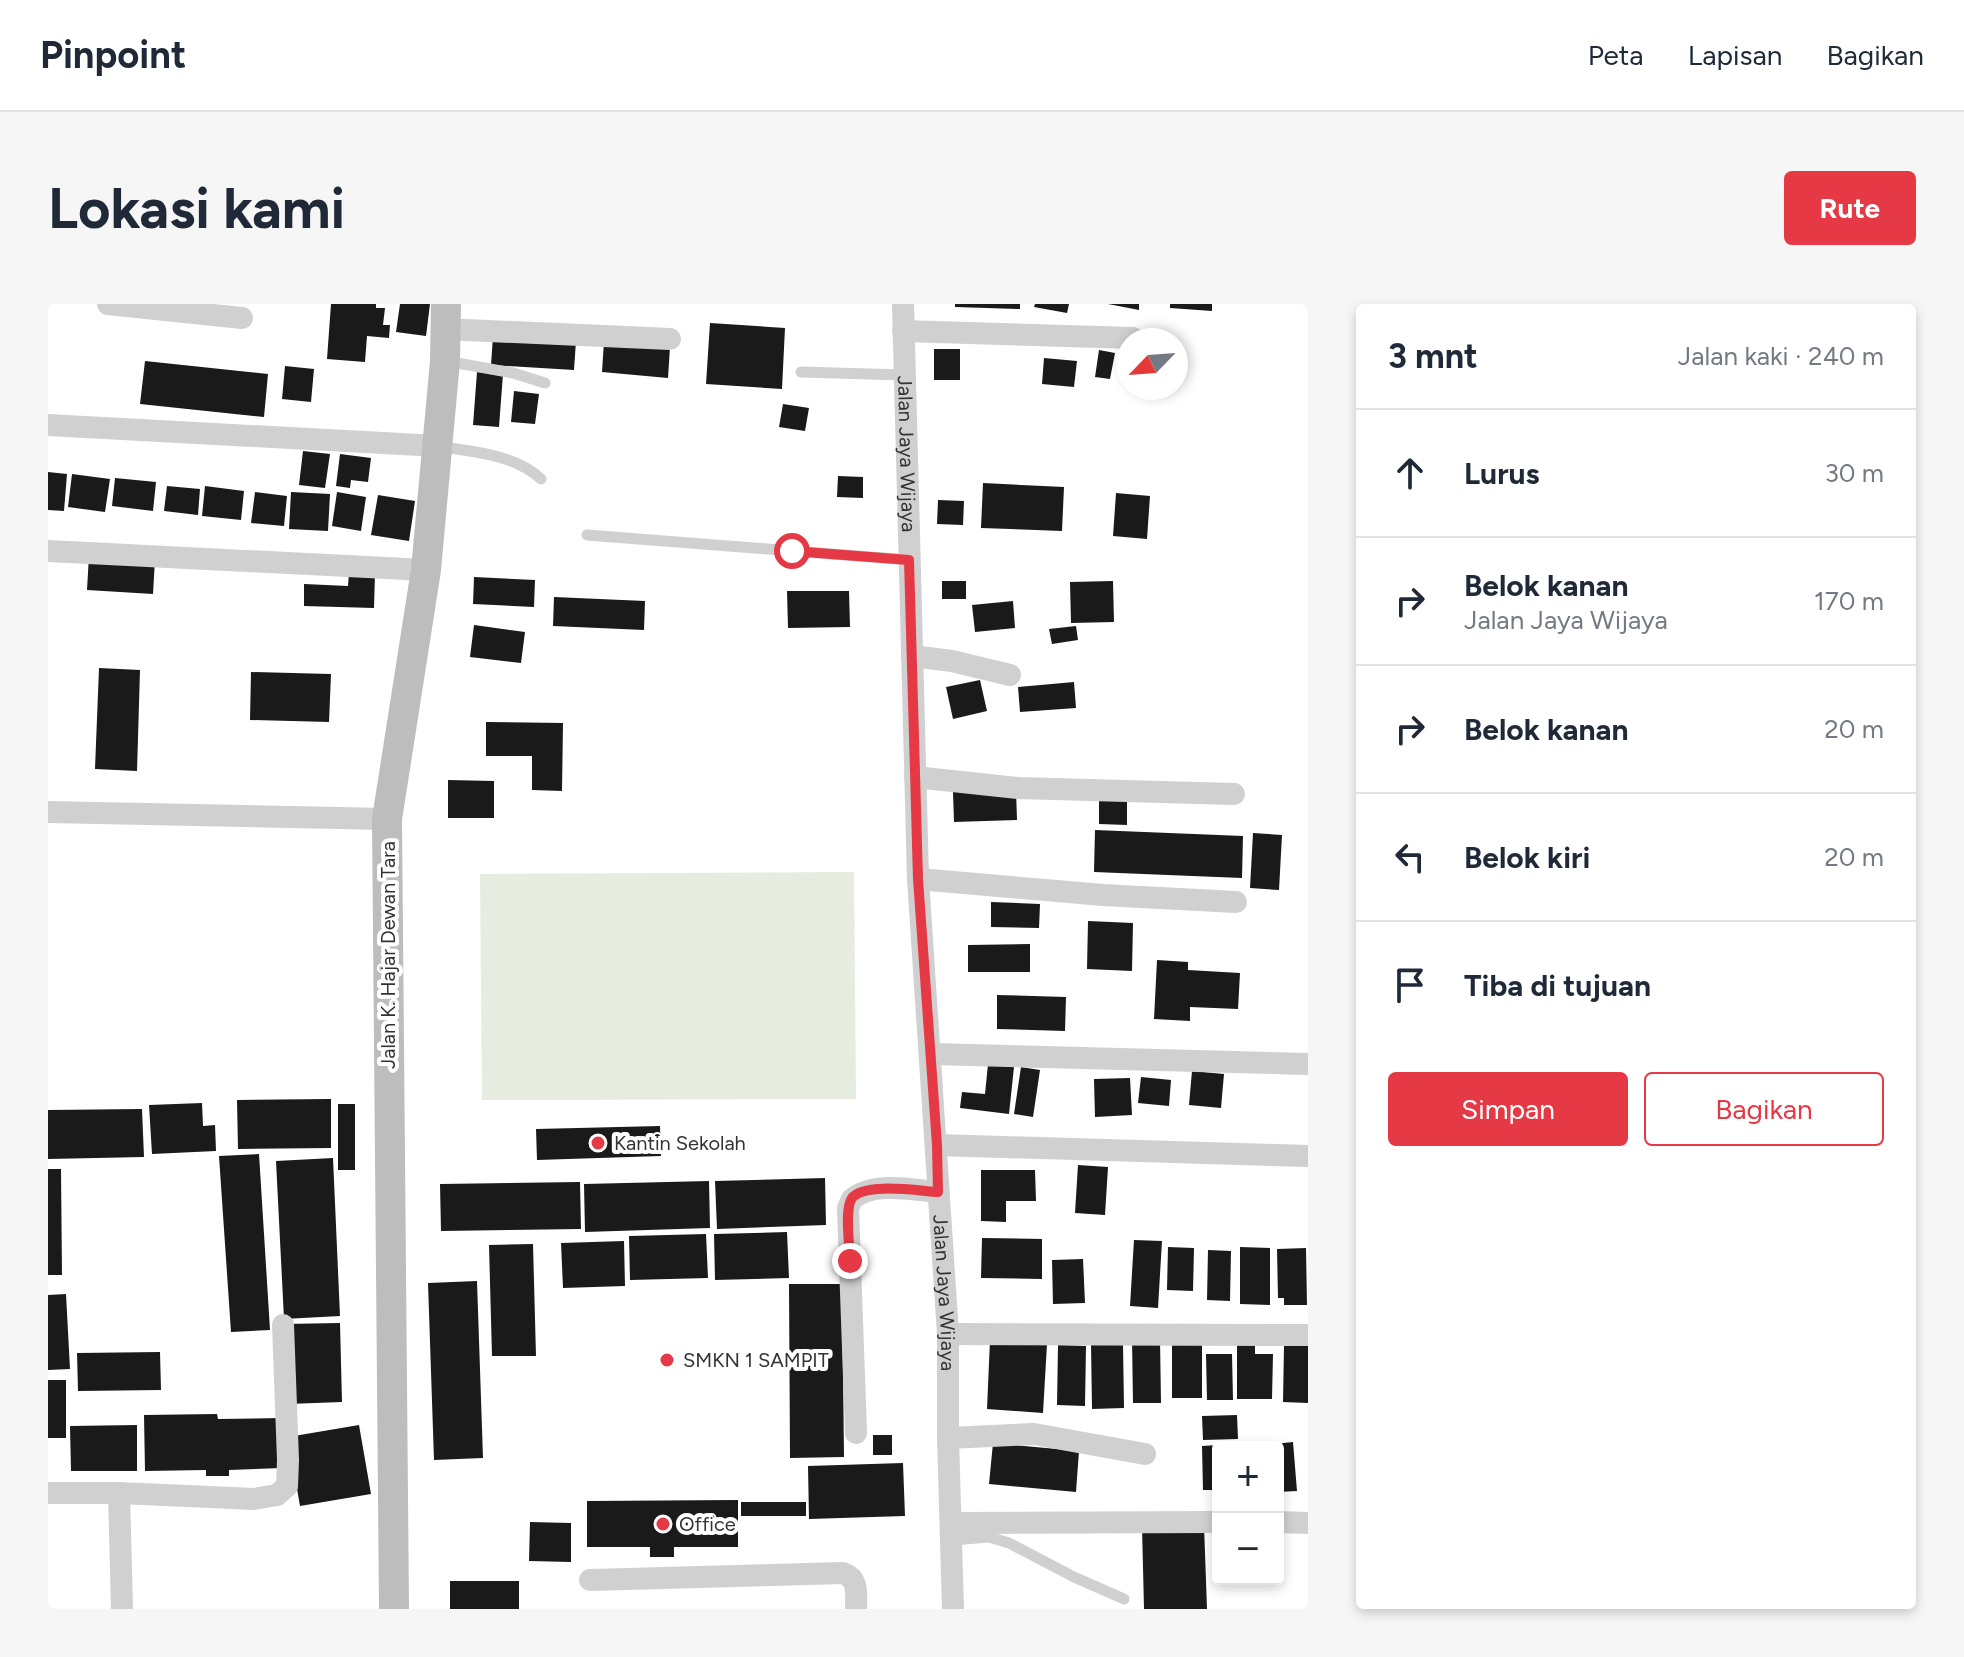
<!DOCTYPE html>
<html lang="id">
<head>
<meta charset="utf-8">
<style>
	body { margin:0; font-family:Figtree,sans-serif; background:#f6f6f7; color:#1f2937 }
	.controls { position:absolute; right:24px; bottom:24px; display:grid; overflow:hidden; border-radius:8px; box-shadow:0 4px 12px #0003 }
	.controls button { width:72px; height:72px; display:grid; place-items:center; padding:0; border:0; border-bottom:2px solid #e0e1e3; background:#fff; color:#1f2937; font:40px sans-serif }
	.compass { position:absolute; left:1068px; top:24px; width:72px; height:72px; border-radius:50%; background:#fff; box-shadow:0 4px 12px #0003; rotate:245deg }
	.stop { position:absolute; width:24px; height:24px; margin:-18px; border:6px solid #e63946; border-radius:50%; background:#fff }
	.stop.end { background:#e63946; border-color:#fff; box-shadow:0 2px 8px #0008 }
	.list { margin:0; padding:0; list-style:none }
	h2 { display:flex; justify-content:space-between; align-items:center; height:104px; margin:0; padding:0 32px; font-size:34px }
	h2 small { font-size:26px; font-weight:400; color:#747a83 }
	.list li { display:grid; grid-template-columns:52px 1fr auto; gap:24px; align-items:center; box-sizing:border-box; height:128px; padding:0 32px; border-top:2px solid #e0e1e3 }
	.list b { display:block; font-size:30px; white-space:nowrap }
	.list p { margin:0; font-size:26px; white-space:nowrap; color:#747a83 }
	.list em { font-size:26px; font-style:normal; color:#747a83 }
	.actions { display:flex; gap:16px; padding:24px 32px }
	.actions a { flex:1; padding:18px 0; border:2px solid #e63946; border-radius:8px; text-align:center; font-size:28px; color:#e63946 }
	.actions .main { background:#e63946; color:#fff }
	.icon { flex:none; width:44px; height:44px; fill:none; stroke:currentColor; stroke-width:2; stroke-linecap:round; stroke-linejoin:round }
	.map { position:relative; flex:none; width:1260px; height:1305px; overflow:hidden; border-radius:8px }
	header { display:flex; align-items:center; gap:48px; box-sizing:border-box; height:112px; padding:0 40px; background:#fff; border-bottom:2px solid #e0e1e3 }
	header strong { font-size:38px }
	nav { display:flex; gap:44px; margin-inline-start:auto; font-size:28px }
	.intro { display:flex; align-items:center; justify-content:space-between; box-sizing:border-box; height:192px; padding:0 48px }
	h1 { margin:0; font-size:56px }
	.button { padding:20px 36px; border-radius:8px; background:#e63946; color:#fff; font-size:28px; font-weight:700 }
	main { display:flex; gap:48px; padding:0 48px }
	aside { flex:1; background:#fff; border-radius:8px; box-shadow:0 4px 12px #0003 }
	.map>svg:first-child { display:block }
	.green { fill:#e6ecdf }
	.building { fill:#1a1a1a }
	.lines { fill:none; stroke-linecap:round; stroke-linejoin:round }
	.lane { stroke:#d0d0d0; stroke-width:11 }
	.street { stroke:#d0d0d0; stroke-width:22 }
	.secondary { stroke:#bdbdbd; stroke-width:30 }
	.route { stroke:#e63946; stroke-width:10 }
	.poi-dot { fill:#e63946; stroke:#fff; stroke-width:3 }
	.labels { text-anchor:middle; stroke-width:8; stroke-linejoin:round; paint-order:stroke }
	.street-label { font-size:20px; fill:#333; stroke:#fff }
	.poi-label { font-size:20px; fill:#333; stroke:#fff; text-anchor:start }
</style>
</head>
<body>
<header>
<strong>Pinpoint</strong>
<nav><a>Peta</a><a>Lapisan</a><a>Bagikan</a></nav>
</header>
<div class="intro"><h1>Lokasi kami</h1><a class="button">Rute</a></div>
<main>
<div class="map">
<svg width="1260" height="1305" viewBox="0 0 1260 1305">
	<rect width="100%" height="100%" fill="#fff"/>
	<!-- green -->
	<path class="green" d="M806,568L808,795L434,796L432,570Z"/>
	<!-- building -->
	<path class="building" d="M283,0H328V4H337L335,21H342L341,34L319,32L317,58L279,55Z
		M352,0H382L378,32L348,28Z
		M907,0H972V5L907,3Z
		M987,0H1021L1019,9L986,3Z
		M1060,0H1091V6Z
		M1122,0H1164V7L1122,4Z
		M662,19L737,24L734,85L658,80Z
		M445,32L528,37L526,66L443,61Z
		M556,37L622,43L620,74L554,68Z
		M886,45H912V76H886Z
		M1051,46L1067,49L1062,75L1047,73Z
		M996,54L1029,57L1026,83L994,80Z
		M97,57L220,70L216,113L92,100Z
		M237,62L266,65L263,98L234,95Z
		M429,68L455,70L451,123L425,121Z
		M466,87L491,90L487,120L463,118Z
		M735,100L761,104L757,127L731,123Z
		M255,147L282,150L277,184L251,181Z
		M292,150L323,154L320,178L303,176L302,184L288,182Z
		M0,168L19,170L16,207L0,206Z
		M24,170L62,175L57,208L20,203Z
		M790,172L815,173V194L789,193Z
		M67,174L108,178L105,207L64,202Z
		M935,179L1016,183L1014,227L933,224Z
		M119,182L152,185L150,211L116,207Z
		M157,182L196,187L193,216L154,212Z
		M207,188L239,192L236,222L203,219Z
		M243,188L282,190L280,227L241,225Z
		M289,188L318,193L313,227L284,222Z
		M1068,189L1102,192L1099,235L1065,232Z
		M330,191L367,197L361,237L323,231Z
		M890,196L916,197L915,221L889,220Z
		M41,251L107,255L105,290L39,286Z
		M301,269L327,270L326,304L256,302V280L300,282Z
		M426,273L487,276L486,303L425,300Z
		M894,277H918V295H894Z
		M1065,277L1066,318L1023,319L1022,278Z
		M739,287H801L802,323L740,324Z
		M506,293L597,297L596,326L505,322Z
		M965,297L967,324L927,328L924,301Z
		M426,321L477,328L473,359L422,353Z
		M1028,322L1030,336L1004,340L1001,325Z
		M51,364L92,366L89,467L47,465Z
		M203,368L283,370L281,418L202,416Z
		M932,376L939,407L905,415L898,383Z
		M1026,378L1028,404L972,408L970,383Z
		M438,418L515,419L514,487L484,486V452H438Z
		M400,476L446,477V514H400Z
		M968,486L969,516L906,518L905,488Z
		M1051,496H1079V521L1051,520Z
		M1047,526L1195,532L1194,574L1046,568Z
		M1205,529L1234,531L1231,586L1202,584Z
		M943,598L992,600L991,624L943,623Z
		M1040,617L1085,619L1084,667L1039,665Z
		M982,640V668H920V641Z
		M1109,656L1140,658V666L1192,669L1190,705L1142,703V717L1106,715Z
		M949,691L1018,693L1017,727L949,725Z
		M940,760L966,763L961,810L912,804L914,788L937,790Z
		M973,763L992,766L985,813L966,810Z
		M1144,767L1176,770L1173,804L1141,801Z
		M1093,773L1123,776L1121,802L1090,799Z
		M1082,774L1084,811L1047,813L1046,775Z
		M283,795V844L190,845L189,796Z
		M154,799L155,822L167,821L168,847L104,850L101,801Z
		M290,800H307V866H290Z
		M94,805L96,853L0,855V806Z
		M612,822L613,852L489,856L488,825Z
		M211,850L222,1026L183,1028L171,852Z
		M285,854L292,1012L236,1015L228,857Z
		M1030,861L1060,863L1057,911L1027,909Z
		M0,865H13L14,971H0Z
		M933,866H987L988,897H958V918L933,917Z
		M777,874L778,921L669,925L667,877Z
		M661,877L662,924L537,928L536,880Z
		M532,878L533,925L393,927L392,880Z
		M739,928L741,974L667,976L666,930Z
		M658,930L660,974L582,976L581,932Z
		M934,934L994,935V975L933,974Z
		M1086,936L1114,937L1110,1004L1082,1002Z
		M576,937L577,982L515,984L513,939Z
		M485,940L488,1052H444L441,941Z
		M1120,943L1146,944L1145,987L1119,986Z
		M1192,943L1222,944V1001L1192,1000Z
		M1258,944L1259,1001H1236V994H1230L1229,945Z
		M1160,946L1183,947L1182,997L1159,996Z
		M1035,955L1037,999L1005,1000L1004,956Z
		M429,977L435,1154L386,1156L380,979Z
		M741,980H794L796,1153L742,1154Z
		M18,990L22,1065L0,1066V991Z
		M292,1019L294,1098L240,1100L237,1020Z
		M1084,1035H1112L1113,1099H1085Z
		M1189,1035L1207,1036V1050H1225L1224,1095H1189Z
		M942,1036L999,1040L995,1109L939,1105Z
		M1124,1037L1154,1038V1094H1124Z
		M1043,1040H1075L1076,1104L1044,1105Z
		M1010,1041L1038,1042L1037,1102L1009,1101Z
		M1236,1041L1260,1042V1099L1235,1098Z
		M112,1048L113,1086L30,1087L29,1049Z
		M1158,1050H1184L1185,1096H1159Z
		M0,1076H18V1134H0Z
		M169,1110L170,1115L233,1114L234,1164L181,1166V1172H158V1166L97,1167L96,1111Z
		M1189,1111L1190,1135L1155,1136L1154,1112Z
		M89,1121V1167H23L22,1122Z
		M311,1121L323,1190L252,1202L240,1133Z
		M825,1131H844V1151H825Z
		M1245,1138L1249,1187L1230,1188V1143H1226V1140Z
		M945,1139L1031,1147L1028,1188L941,1180Z
		M1170,1141V1186H1155L1154,1142Z
		M855,1159L857,1212L761,1215L760,1162Z
		M690,1196V1243H626V1253H602V1243H539V1197Z
		M693,1198H758V1212H693Z
		M482,1218L523,1219V1258L481,1257Z
		M1156,1221L1159,1305H1096L1094,1222Z
		M402,1277H471V1305H402Z"/>
	<g class="lines">
		<!-- lane -->
		<path class="lane" d="M398,57L465,69L497,79
			M753,68L856,71
			M390,142C425,148 466,150 493,175
			M539,231L861,256
			M904,1236L941,1233L961,1239L1026,1273L1076,1295"/>
		<!-- street -->
		<g class="street">
			<path d="M60,0L194,14"/>
			<path id="s1" d="M855,0L870,575L900,1030V1134L905,1305"/>
			<path d="M396,25L622,35"/>
			<path d="M855,27L1085,34"/>
			<path d="M0,121L390,142"/>
			<path d="M0,247L378,266"/>
			<path d="M864,352L904,357L962,371"/>
			<path d="M867,473L970,484L1186,490"/>
			<path d="M0,508L339,515"/>
			<path d="M870,575L1055,591L1188,598"/>
			<path d="M883,750L1260,760"/>
			<path d="M889,841L1260,852"/>
			<path d="M900,1030L1260,1031"/>
			<path d="M808,1129L800,904L804,895C826,877 864,886 890,888"/>
			<path d="M900,1134L986,1130L1097,1150"/>
			<path d="M0,1189H71L206,1195L229,1191L239,1182L240,1156L235,1021"/>
			<path d="M71,1189L74,1305"/>
			<path d="M1230,1218L1260,1219"/>
			<path d="M904,1219L1170,1218"/>
			<path d="M542,1276L795,1269C811,1274 808,1290 808,1305"/>
		</g>
		<!-- secondary -->
		<path class="secondary" d="M346,1305L339,515L378,266L397,57L398,0"/>
	</g>
	<g class="lines">
		<!-- route -->
		<path class="route" d="M744,247L861,256L870,575L889,841L890,888C872,887 816,878 804,894C796,905 802,943 802,957"/>
	</g>
	<!-- markers -->
	<g class="poi-dot">
		<circle cx="550" cy="839" r="8"/>
		<circle cx="619" cy="1056" r="8"/>
		<circle cx="615" cy="1220" r="8"/>
	</g>
	<g class="labels">
		<!-- street labels -->
		<g class="street-label">
			<text dy="7" stroke="none"><textPath href="#s1" startOffset="150">Jalan Jaya Wijaya</textPath></text>
			<text transform="translate(340 651) rotate(-90)" y="7">Jalan K. Hajar Dewan Tara</text>
			<text dy="7" stroke="none"><textPath href="#s1" startOffset="990">Jalan Jaya Wijaya</textPath></text>
		</g>
		<!-- poi labels -->
		<g class="poi-label">
			<text x="566" y="846">Kantin Sekolah</text>
			<text x="635" y="1063">SMKN 1 SAMPIT</text>
			<text x="631" y="1227">Office</text>
		</g>
	</g>
</svg>
<div class="controls">
<button>+</button>
<button>−</button>
</div>
<svg class="compass" viewBox="-18 -18 36 36"><path d="M0-13l5 13h-10z" fill="#e53935"/><path d="M0 13l5-13h-10z" fill="#747a83"/></svg>
<div class="stop" style="left:744px;top:247px"></div>
<div class="stop end" style="left:802px;top:957px"></div>
</div>
<aside>
<h2>3 mnt<small>Jalan kaki · 240 m</small></h2>
<ul class="list">
<li><svg class="icon" aria-label="ahead" viewBox="0 0 24 24"><path d="M12 20V5M6 11l6-6 6 6"/></svg><div><b>Lurus</b></div><em>30 m</em></li>
<li><svg class="icon" aria-label="right" viewBox="0 0 24 24"><path d="M7 20v-9h11M14 6l5 5-5 5"/></svg><div><b>Belok kanan</b><p>Jalan Jaya Wijaya</p></div><em>170 m</em></li>
<li><svg class="icon" aria-label="right" viewBox="0 0 24 24"><path d="M7 20v-9h11M14 6l5 5-5 5"/></svg><div><b>Belok kanan</b></div><em>20 m</em></li>
<li><svg class="icon" aria-label="left" viewBox="0 0 24 24"><path d="M17 20v-9H6M10 6l-5 5 5 5"/></svg><div><b>Belok kiri</b></div><em>20 m</em></li>
<li><svg class="icon" aria-label="arrive" viewBox="0 0 24 24"><path d="M6 21V4h12l-3 4 3 4H6"/></svg><div><b>Tiba di tujuan</b></div></li>
</ul>
<div class="actions"><a class="main">Simpan</a><a>Bagikan</a></div>
</aside>
</main>
</body>
</html>
